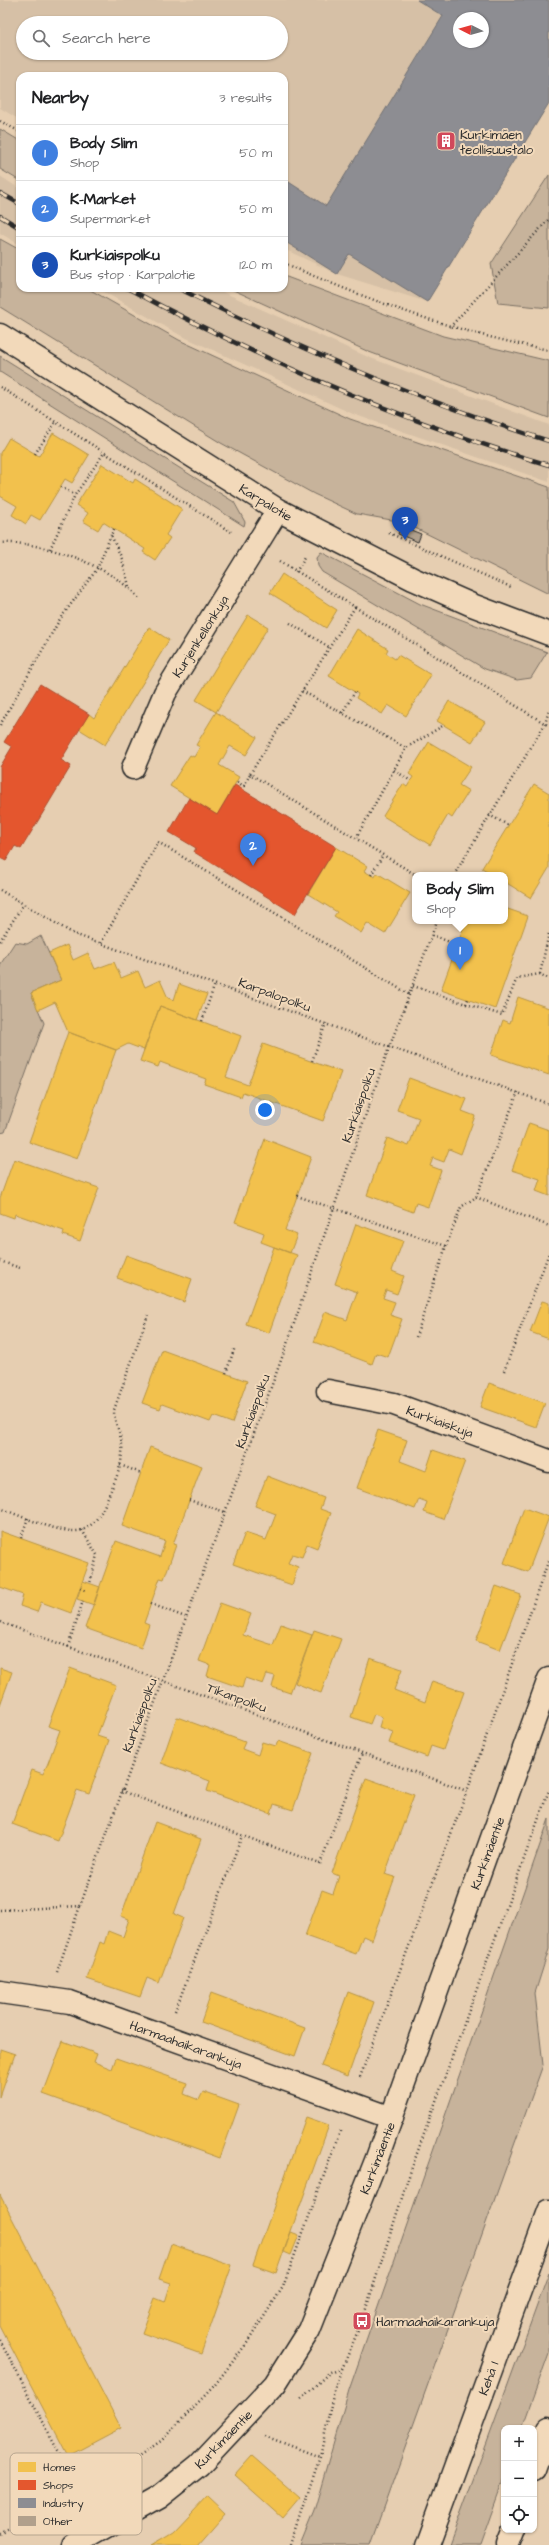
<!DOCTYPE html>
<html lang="en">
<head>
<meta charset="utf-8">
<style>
	body { margin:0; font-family:"Architects Daughter",sans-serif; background:#f2f2f2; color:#202124 }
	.controls { position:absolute; right:12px; bottom:12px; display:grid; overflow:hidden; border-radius:8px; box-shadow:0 1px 3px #0004 }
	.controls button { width:36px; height:36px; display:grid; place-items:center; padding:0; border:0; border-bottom:1px solid #e0e0e0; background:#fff; color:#202124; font:20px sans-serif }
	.compass { position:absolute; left:453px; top:12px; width:36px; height:36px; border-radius:50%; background:#fff; box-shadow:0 1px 3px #0004; rotate:276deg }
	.you { position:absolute; left:265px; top:1110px; width:14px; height:14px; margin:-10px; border:3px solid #fff; border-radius:50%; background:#1a73e8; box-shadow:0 0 0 6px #1a73e833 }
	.badge { display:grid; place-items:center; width:26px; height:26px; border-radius:50%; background:#0b8043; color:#fff; font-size:13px; font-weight:700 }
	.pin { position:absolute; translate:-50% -33px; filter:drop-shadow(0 1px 2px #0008) }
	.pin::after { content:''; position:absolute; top:21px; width:14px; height:12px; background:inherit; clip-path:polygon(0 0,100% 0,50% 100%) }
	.popup { position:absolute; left:412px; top:872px; width:96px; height:52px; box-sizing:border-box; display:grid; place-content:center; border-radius:8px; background:#fff; filter:drop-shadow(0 1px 3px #0005); font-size:13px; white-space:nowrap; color:#757577 }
	.popup b { font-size:15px; color:#202124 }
	.popup::after { content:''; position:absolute; left:50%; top:100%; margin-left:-8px; border:8px solid transparent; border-top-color:#fff }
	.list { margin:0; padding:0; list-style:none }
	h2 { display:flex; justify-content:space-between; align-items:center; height:52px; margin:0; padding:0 16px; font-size:17px }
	h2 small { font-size:13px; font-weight:400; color:#757577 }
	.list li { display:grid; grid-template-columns:26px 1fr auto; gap:12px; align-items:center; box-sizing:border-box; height:56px; padding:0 16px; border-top:1px solid #e0e0e0 }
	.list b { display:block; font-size:15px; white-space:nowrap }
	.list p { margin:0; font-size:13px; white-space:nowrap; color:#757577 }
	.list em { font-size:13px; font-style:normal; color:#757577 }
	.icon { flex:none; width:22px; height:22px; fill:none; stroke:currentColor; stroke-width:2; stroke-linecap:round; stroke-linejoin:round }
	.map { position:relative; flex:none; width:549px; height:2545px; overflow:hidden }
	.search { position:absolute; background:#fff; box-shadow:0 1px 3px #0004; left:16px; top:16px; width:272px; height:44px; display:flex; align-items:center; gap:10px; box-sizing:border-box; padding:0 14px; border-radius:22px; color:#757577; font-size:15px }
	.panel { position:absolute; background:#fff; box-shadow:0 1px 3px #0004; left:16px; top:72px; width:272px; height:220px; border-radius:12px }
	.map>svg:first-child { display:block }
	.built { fill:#d6c0a6; fill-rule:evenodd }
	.green { fill:#c7b39b; stroke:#796f63 }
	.homes { fill:#f2c14e; stroke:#b69444 }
	.shops { fill:#e4572e; stroke:#ac4a2d }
	.industry { fill:#8d8d92; stroke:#707073; fill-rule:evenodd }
	.building { fill:#b1a08c; stroke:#2b2b2b }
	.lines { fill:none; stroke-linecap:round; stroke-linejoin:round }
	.minor-casing { stroke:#2b2b2b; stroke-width:25 }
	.highway-casing { stroke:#2b2b2b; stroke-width:25 }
	.path { stroke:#2b2b2b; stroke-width:2.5; stroke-dasharray:1 3; stroke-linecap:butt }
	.minor { stroke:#f2d9ba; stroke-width:22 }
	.highway { stroke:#f2d9ba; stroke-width:22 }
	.rail-casing { stroke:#2b2b2b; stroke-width:4.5 }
	.rail { stroke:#f2d9ba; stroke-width:3; stroke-dasharray:9; stroke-linecap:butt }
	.labels { text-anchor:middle; stroke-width:4; stroke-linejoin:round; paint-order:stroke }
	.poi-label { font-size:13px; fill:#2b2b2b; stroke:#f2d9ba; text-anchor:start }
	.street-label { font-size:13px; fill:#2b2b2b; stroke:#f2d9ba }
	.key { fill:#f2d9ba; stroke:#b6a58f; stroke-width:1 }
	.key-label { font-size:11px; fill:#2b2b2b }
</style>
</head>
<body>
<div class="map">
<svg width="549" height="2545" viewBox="0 0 549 2545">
	<rect width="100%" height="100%" fill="#e6ceb1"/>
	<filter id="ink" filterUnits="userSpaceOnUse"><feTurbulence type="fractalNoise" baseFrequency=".025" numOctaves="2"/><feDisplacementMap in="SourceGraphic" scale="8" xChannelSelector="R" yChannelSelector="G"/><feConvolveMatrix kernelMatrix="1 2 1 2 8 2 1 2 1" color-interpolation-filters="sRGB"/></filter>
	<g filter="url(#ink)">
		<!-- built -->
		<path class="built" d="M0,0H549V103L427,302L337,274L284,249V76H20V120L0,108ZM459,18H483V42H459ZM23,23H281V53H23Z
			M0,176L20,189V245L0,233Z
			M97,288H214L368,357L549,425V482L353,414L180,335Z"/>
		<!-- green -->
		<path class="green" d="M0,129L20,141V181L0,169Z
			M549,175V308L498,303L491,264Z
			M0,239L20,250V288H87L179,340L350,419L549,487V594L403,522L357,514L314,494L221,443L0,307Z
			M284,276L443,336L549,361V418L369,352L229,288H284Z
			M0,356L234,502L245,522L244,526L0,372Z
			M321,552L420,604L547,652L531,678L517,680L485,669L322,572L318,566L317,557Z
			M41,936L61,980L31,993L44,1023L5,1132L0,1133V965L15,942L27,944Z
			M549,1819V1949L535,1993L543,2065L370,2545H300L314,2511L349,2390Z
			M549,2273V2353L522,2428H504V2478L480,2545H449Z"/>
		<!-- homes -->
		<path class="homes" d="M53,433L89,455L72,483L65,479L40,520L31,515L26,524L12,515L17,506L0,496V453L9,438L39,456Z
			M102,464L133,483L135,479L182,509L166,535L170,538L155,560L143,552L145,549L103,522L98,530L83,521L88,513L76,505Z
			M282,574L337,610L326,628L270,593Z
			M248,615L268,627L216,712L196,700Z
			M149,627L169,640L105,745L79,729L89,714L94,718Z
			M357,629L388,649L386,653L395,659L398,655L431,675L406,716L388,705L382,714L356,698L358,694L329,676Z
			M449,701L485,722L472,742L437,721Z
			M216,712L257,737L246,755L230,746L219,765L239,777L217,815L170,786L190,755L194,757L200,747L196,745Z
			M429,742L471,767L459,785L469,791L452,818L448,815L430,845L383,816L403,784L407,787L413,777L409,774Z
			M534,784L549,793V868L531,898L505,882V875H494L482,868Z
			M336,847L367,866L364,871L371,875L375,877L377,873L410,893L385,934L367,923L361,933L334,916L337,912L308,894Z
			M505,908L528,916L495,1009L441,990L466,921H505Z
			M67,945L73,960L88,953L95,969L114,962L121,978L138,971L145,987L160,980L168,998L174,1000L179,984L207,994L197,1020L160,1006L144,1050L128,1044L116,1050L68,1032L55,1002L38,1010L31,993L61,980L49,953Z
			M518,997L549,1008V1075L491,1055L503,1020L510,1023Z
			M160,1006L241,1036L226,1077L248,1085L263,1044L341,1072L323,1121L243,1092L241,1097L204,1084L206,1079L160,1062L158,1067L140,1061Z
			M68,1032L116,1050L77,1159L29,1142Z
			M409,1078L467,1099L462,1111L475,1116L461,1154L449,1149L444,1162L433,1158L430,1166L441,1170L428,1207L416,1203L413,1212L367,1195L387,1138L409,1146L419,1118L397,1110Z
			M529,1123L549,1130V1196L536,1191L540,1179L512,1170Z
			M265,1139L311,1157L285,1230L297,1235L290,1253L261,1242L264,1233L235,1222Z
			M14,1159L99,1188L80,1241L63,1235L64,1231L15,1214L14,1218L0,1213V1198Z
			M356,1224L403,1241L392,1271L404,1276L397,1294L386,1290L383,1298L395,1302L390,1315L402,1319L388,1357L376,1353L372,1364L314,1342L325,1312L347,1320L357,1292L335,1284Z
			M274,1247L297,1255L269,1333L246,1324Z
			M126,1255L192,1279L184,1302L117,1278Z
			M542,1301L549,1303V1339L530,1332Z
			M162,1350L247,1381L232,1423L213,1416L210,1422L162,1404L160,1409L142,1403Z
			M489,1383L545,1403L536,1427L480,1407Z
			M378,1430L407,1440L400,1461L426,1471L433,1450L465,1461L443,1519L424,1512L427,1502L419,1499L415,1509L357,1488Z
			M150,1447L202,1466L173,1544L176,1545L164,1579L160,1578L144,1623L149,1625L141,1648L85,1628L116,1541L160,1557L165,1541L122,1526Z
			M267,1476L324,1498L320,1509L331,1513L317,1548L307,1544L302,1557L292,1554L288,1563L298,1567L292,1585L233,1564L245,1533L266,1540L276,1514L255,1506Z
			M524,1508L549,1517L528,1572L504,1563Z
			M0,1531L89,1563L71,1613L41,1602L37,1612L20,1606L23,1595L0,1587Z
			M83,1581L100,1587L94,1605L77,1599Z
			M496,1586L521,1595L500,1650L476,1641Z
			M220,1603L251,1614L243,1635L273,1645L281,1624L312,1635L290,1693L272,1687L275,1676L267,1674L263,1684L245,1678L242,1688L207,1676L210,1665L199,1661Z
			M314,1630L341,1639L321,1693L295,1683Z
			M370,1658L402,1669L394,1690L425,1702L432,1681L464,1692L443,1750L431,1746L427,1757L389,1743L393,1732L379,1727L382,1717L374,1714L370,1724L351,1717Z
			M0,1668L12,1672L0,1705Z
			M70,1668L116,1685L97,1736L109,1740L89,1794L77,1790L58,1841L12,1824L32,1770L43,1774L48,1763L60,1730L48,1726Z
			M177,1717L245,1742L242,1749L258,1755L262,1742L276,1746L278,1741L313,1753L293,1810L274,1804L271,1814L207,1791L210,1781L161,1763Z
			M366,1778L414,1795L385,1874L395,1877L372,1940L363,1936L356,1954L305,1936L322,1890L333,1894L339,1876L332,1873Z
			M155,1822L201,1839L174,1914L183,1918L159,1983L147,1978L140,1997L87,1979L100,1942L104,1944L108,1931L123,1937L129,1919L121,1916Z
			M348,1992L374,2002L348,2076L321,2066Z
			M211,1993L305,2028L295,2056L201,2022Z
			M63,2041L97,2054L94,2062L112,2069L116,2058L187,2083L184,2094L199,2100L203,2092L239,2105L220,2158L43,2094Z
			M0,2049L15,2054L0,2097Z
			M306,2117L329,2125L276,2273L253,2265Z
			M0,2195L121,2428L68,2456L0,2326Z
			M291,2232L299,2235L291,2255L284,2252Z
			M171,2244L232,2265L201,2354L142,2333L155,2298L165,2302L171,2283L159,2279Z
			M252,2456L300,2498L283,2518L235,2475Z
			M208,2496L226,2513L198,2545H152L174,2532Z"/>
		<!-- shops -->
		<path class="shops" d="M40,684L89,714L61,760L71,766L21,849L15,846L6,861L0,858V767L12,747L4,742Z
			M235,785L336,847L295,914L194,852L196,848L169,832L189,798L217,815Z"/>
		<!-- industry -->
		<path class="industry" d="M417,0H549V103L427,302L349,254L337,274L284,241V179L326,206L443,16ZM459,18H483V42H459Z"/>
		<!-- building -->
		<path class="building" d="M401,526L421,534L418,542L398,534Z"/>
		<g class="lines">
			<!-- minor casing -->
			<g class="minor-casing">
				<path id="minor" d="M0,335L278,510L413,579L472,605L549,634
					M133,768L165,693L278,510
					M328,1391L394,1404L549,1461
					M0,1992L70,2002L392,2118
					M74,2545L159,2497L199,2465L275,2384L309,2330L377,2158L549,1679"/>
			</g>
			<!-- highway casing -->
			<g class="highway-casing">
				<path id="highway" d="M534,2470L549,2428
					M427,2545L549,2211
					M507,2545L513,2530"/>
			</g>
			<!-- path -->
			<path class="path" d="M0,121L20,132
				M284,263C370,301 457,333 549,350
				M450,327L549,219
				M0,387L231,532
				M35,454L55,423
				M61,487L75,495
				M114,529L111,535L122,559L129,586
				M389,533L513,588
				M0,543C41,540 115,567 140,600
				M50,549L75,495L104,453
				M280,561L549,726
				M296,572L305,557
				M355,607L250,774L416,875
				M290,623L329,647
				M302,691L406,748
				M342,713L355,692
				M0,725L60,619L97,569L111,535
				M394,770L411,781
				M237,782L244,786L250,774
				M489,815L508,825
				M356,838L406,748L444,725
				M371,875L383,855
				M454,875L545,724L549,710
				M0,890L74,934L549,1104
				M432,935L457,945
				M0,941L23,905
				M101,943L158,842L410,995
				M540,974L549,933
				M413,986L466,1004L468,999
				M466,1004L502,1015L517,978L540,974L549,979
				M202,1021L215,984
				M312,1061L326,1023
				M297,1196L446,1246
				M476,1197L549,1226
				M0,1261L20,1268
				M416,1337L446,1246L461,1207L476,1197L518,1092
				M504,1371L549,1253
				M226,1373L235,1347
				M120,1465L141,1473
				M189,1500L225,1512
				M0,1508C19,1515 63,1536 82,1530C96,1525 103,1510 108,1497C114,1483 121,1469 122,1454C124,1437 114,1425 114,1410L148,1315
				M82,1530L97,1555L90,1584
				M21,1538L28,1518
				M80,1588L87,1591
				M151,1604L185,1617
				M0,1622L467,1791
				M68,1647L83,1601
				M121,1791L320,1864L362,1753
				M0,1910L80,1906L287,1344L386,1056L437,921
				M57,1972L80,1906
				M175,2011L242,1836
				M360,2077L467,1791L549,1559
				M0,2340L80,2492
				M301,2399L330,2372L342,2368
				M265,2436L320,2457
				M0,2533L110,2475L161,2441L214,2386L247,2343L283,2287L341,2129
				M290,2545L320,2457L335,2386L362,2321L411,2170L549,1790"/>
			<!-- minor -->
			<use href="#minor" class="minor"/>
			<!-- highway -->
			<use href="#highway" class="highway"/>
			<!-- rail casing -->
			<g class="rail-casing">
				<path id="rail" d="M0,193L20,204
					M0,216L20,228
					M127,288C262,360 403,422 549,465
					M178,288C297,348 421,401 549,441"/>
			</g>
			<!-- rail -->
			<use href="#rail" class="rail"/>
		</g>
	</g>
	<!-- icons -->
	<defs>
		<g id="building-square" transform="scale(1)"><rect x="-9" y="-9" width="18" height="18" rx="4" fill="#d1495b" stroke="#f2d9ba"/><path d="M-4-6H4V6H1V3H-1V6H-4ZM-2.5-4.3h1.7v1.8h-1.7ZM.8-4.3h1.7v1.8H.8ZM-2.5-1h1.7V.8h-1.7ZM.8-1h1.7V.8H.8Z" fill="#fff"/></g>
		<g id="bus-square" transform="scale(1)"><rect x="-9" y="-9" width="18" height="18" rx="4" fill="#d1495b" stroke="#f2d9ba"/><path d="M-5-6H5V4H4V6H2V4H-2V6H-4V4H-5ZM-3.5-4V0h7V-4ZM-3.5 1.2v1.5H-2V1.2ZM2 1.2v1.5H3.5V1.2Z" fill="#fff"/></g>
	</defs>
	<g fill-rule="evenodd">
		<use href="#building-square" x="446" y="141"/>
		<use href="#bus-square" x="362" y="2321"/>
	</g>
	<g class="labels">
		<!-- poi labels -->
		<g class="poi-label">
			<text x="460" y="139">Kurkimäen<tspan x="460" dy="15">teollisuustalo</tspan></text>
			<text x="376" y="2326">Harmaahaikarankuja</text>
		</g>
		<!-- street labels -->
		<g class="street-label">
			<text transform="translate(266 502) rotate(31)" y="5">Karpalotie</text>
			<text transform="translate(200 636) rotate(-58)" y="5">Kurjenkellonkuja</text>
			<text transform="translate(275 994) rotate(20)" y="5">Karpalopolku</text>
			<text transform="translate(358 1105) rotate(-71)" y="5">Kurkiaispolku</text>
			<text transform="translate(252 1411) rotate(-70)" y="5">Kurkiaispolku</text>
			<text transform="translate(440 1421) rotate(20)" y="5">Kurkiaiskuja</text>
			<text transform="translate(237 1697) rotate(20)" y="5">Tikanpolku</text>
			<text transform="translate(139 1715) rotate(-70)" y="5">Kurkiaispolku</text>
			<text transform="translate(487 1853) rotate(-70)" y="5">Kurkimäentie</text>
			<text transform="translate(186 2044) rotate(20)" y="5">Harmaahaikarankuja</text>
			<text transform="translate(377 2158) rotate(-69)" y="5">Kurkimäentie</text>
			<text transform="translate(488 2378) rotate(-70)" y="5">Kehä I</text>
			<text transform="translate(223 2439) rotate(-46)" y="5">Kurkimäentie</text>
		</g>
	</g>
	<!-- legend -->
	<rect x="10" y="2453" width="132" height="82" rx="6" class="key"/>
	<rect x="18" y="2462" width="18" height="10" fill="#f2c14e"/>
	<rect x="18" y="2480" width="18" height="10" fill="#e4572e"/>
	<rect x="18" y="2498" width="18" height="10" fill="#8d8d92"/>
	<rect x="18" y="2516" width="18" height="10" fill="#b1a08c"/>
	<g class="key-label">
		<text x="43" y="2471">Homes</text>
		<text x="43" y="2489">Shops</text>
		<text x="43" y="2507">Industry</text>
		<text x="43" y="2525">Other</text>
	</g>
</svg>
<div class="controls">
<button>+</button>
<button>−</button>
<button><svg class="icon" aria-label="locate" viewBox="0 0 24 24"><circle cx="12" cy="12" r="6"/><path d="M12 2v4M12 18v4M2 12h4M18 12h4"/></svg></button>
</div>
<svg class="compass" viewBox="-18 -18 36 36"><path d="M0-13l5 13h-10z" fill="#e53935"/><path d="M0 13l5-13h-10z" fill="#757577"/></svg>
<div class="you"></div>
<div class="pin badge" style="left:460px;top:970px;background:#3f7fe0">1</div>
<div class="popup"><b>Body Slim</b>Shop</div>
<div class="pin badge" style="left:253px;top:866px;background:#3f7fe0">2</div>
<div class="pin badge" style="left:405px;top:540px;background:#1a4fb4">3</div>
<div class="search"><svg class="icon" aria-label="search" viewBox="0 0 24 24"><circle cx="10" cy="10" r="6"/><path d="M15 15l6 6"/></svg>Search here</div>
<section class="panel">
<h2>Nearby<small>3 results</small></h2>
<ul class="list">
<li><span class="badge" style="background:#3f7fe0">1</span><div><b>Body Slim</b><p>Shop</p></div><em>50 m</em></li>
<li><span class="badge" style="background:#3f7fe0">2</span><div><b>K-Market</b><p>Supermarket</p></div><em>50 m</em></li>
<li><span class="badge" style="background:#1a4fb4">3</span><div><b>Kurkiaispolku</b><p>Bus stop · Karpalotie</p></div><em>120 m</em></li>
</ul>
</section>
</div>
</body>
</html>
